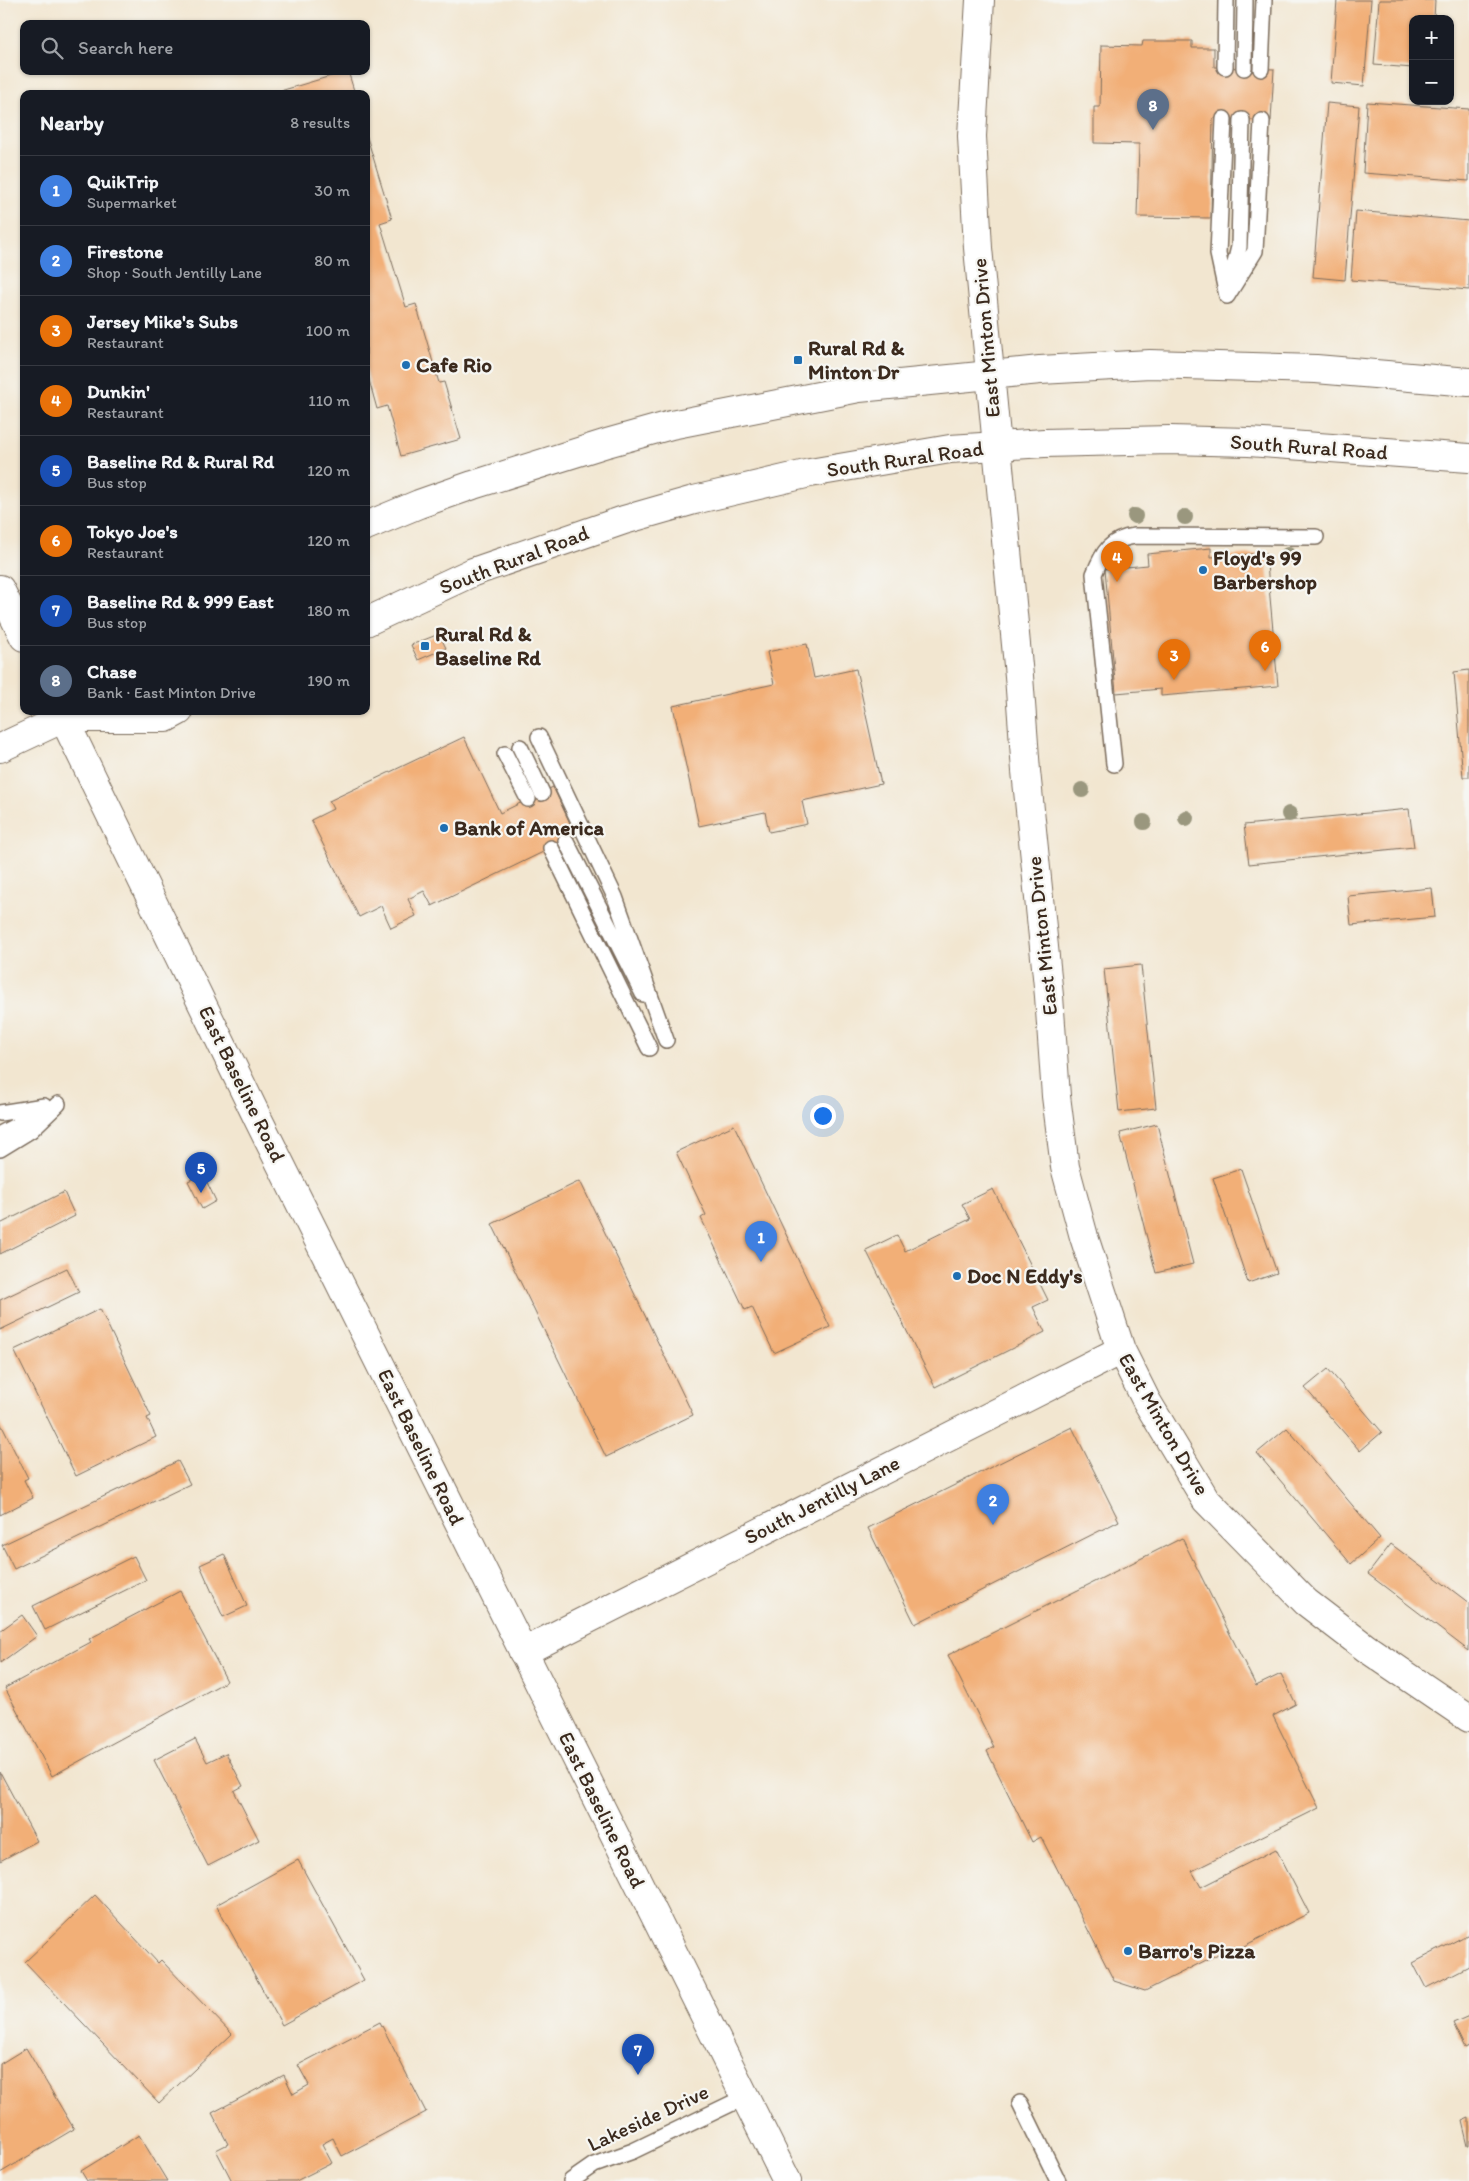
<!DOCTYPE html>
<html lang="en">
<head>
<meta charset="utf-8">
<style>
	body { margin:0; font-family:Itim,sans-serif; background:#242831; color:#f1f3f6 }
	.controls { position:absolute; right:15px; top:15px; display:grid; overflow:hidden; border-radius:10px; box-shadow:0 1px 4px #0004 }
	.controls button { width:45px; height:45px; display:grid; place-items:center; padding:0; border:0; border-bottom:1px solid #363941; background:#171b24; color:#f1f3f6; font:25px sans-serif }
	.you { position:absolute; left:822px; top:1115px; width:18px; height:18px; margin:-12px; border:4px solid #fff; border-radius:50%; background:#1a73e8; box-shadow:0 0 0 8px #1a73e833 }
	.badge { display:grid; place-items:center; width:32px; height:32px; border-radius:50%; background:#1a73e8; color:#fff; font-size:16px; font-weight:700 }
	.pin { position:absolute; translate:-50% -41px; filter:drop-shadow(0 1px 2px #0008) }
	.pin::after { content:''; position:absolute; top:26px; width:18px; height:15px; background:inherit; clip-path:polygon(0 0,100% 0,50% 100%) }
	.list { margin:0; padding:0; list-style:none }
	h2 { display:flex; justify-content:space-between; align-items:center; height:65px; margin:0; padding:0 20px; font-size:21px }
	h2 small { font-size:16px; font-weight:400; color:#9ea1a6 }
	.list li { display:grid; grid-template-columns:32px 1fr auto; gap:15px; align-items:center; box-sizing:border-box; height:70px; padding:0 20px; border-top:1px solid #363941 }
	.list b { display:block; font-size:19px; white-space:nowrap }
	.list p { margin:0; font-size:16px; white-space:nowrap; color:#9ea1a6 }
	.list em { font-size:16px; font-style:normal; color:#9ea1a6 }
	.icon { flex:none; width:28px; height:28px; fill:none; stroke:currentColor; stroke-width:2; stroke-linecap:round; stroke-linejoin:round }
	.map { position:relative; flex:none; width:1469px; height:2181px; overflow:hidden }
	.search { position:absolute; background:#171b24; box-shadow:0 1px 4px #0004; left:20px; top:20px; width:350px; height:55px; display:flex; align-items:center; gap:12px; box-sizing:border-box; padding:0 18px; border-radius:10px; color:#9ea1a6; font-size:19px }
	.panel { position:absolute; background:#171b24; box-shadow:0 1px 4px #0004; left:20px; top:90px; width:350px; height:625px; border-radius:10px }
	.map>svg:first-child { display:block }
	.building { fill:#f2af77 }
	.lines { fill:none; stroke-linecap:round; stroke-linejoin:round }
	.lane-casing { stroke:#7b6c5c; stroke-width:18 }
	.street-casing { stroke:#7b6c5c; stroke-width:30 }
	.secondary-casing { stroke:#7b6c5c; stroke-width:30 }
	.primary-casing { stroke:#7b6c5c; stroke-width:30 }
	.lane { stroke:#fff; stroke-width:15 }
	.street { stroke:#fff; stroke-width:28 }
	.secondary { stroke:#fff; stroke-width:28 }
	.primary { stroke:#fff; stroke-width:28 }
	.tree { fill:#9a977e }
	.poi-dot { fill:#1f6fb2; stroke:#f6f6f2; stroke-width:2 }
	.labels { text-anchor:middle; stroke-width:4.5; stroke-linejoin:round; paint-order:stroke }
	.street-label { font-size:21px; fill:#3b2a1e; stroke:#f6f6f2 }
	.poi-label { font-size:21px; font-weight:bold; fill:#3b2a1e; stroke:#f6f6f2; text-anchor:start }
</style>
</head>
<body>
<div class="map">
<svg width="1469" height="2181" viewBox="0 0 1469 2181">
	<rect width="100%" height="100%" fill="#f6f6f2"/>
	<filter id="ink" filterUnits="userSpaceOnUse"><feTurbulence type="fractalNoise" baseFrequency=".02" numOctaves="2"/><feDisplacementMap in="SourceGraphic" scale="10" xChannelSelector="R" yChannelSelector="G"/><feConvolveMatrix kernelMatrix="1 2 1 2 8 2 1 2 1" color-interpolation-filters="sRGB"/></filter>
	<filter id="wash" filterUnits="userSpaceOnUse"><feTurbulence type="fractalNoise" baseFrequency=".0096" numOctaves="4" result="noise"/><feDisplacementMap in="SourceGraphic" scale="20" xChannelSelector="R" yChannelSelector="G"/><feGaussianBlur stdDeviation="1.12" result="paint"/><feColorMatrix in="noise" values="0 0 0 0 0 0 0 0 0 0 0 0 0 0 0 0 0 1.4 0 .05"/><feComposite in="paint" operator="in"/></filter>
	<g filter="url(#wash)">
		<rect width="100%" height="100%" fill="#f2e6d0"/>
		<g id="blocks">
			<!-- building -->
			<path class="building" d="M1337,0H1371L1364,86L1331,83Z
				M1379,0H1435L1434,19H1413V68L1374,65Z
				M1143,41H1192V48H1214V67L1274,69L1271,121L1213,118L1211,218L1137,217L1139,144L1094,143V107H1100L1101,45L1142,46Z
				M348,71L355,94H277V92Z
				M1367,102L1469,109V181L1363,173Z
				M1327,103L1359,106L1345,280L1313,277Z
				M366,134L392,219L380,223L406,307L416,304L439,383L444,382L461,439L401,456L387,406L377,409L366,369Z
				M1356,211L1469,221V290L1351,280Z
				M1211,548V557L1266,553L1278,686L1161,696V689L1116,693L1105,569L1148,565L1147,554Z
				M439,634L446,648L418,660L411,645Z
				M807,644L814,678L856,669L881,784L802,801L807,824L769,832L765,812L699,826L673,706L774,684L767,652Z
				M1469,670V777H1463L1454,672Z
				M464,737L500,813L553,787L576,836L432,906L424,891L408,899L416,916L391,928L381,906L359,917L311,820L333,809L329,801Z
				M1409,809L1414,847L1249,864L1244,825Z
				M1432,888L1435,917L1351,925L1348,896Z
				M1141,965L1156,1108L1119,1112L1104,969Z
				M1157,1124L1193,1264L1156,1273L1120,1133Z
				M734,1125L830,1327L774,1353L752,1307L745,1310L701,1218L706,1215L676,1152Z
				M1241,1169L1277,1273L1248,1283L1213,1178Z
				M203,1174L216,1201L202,1209L188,1181Z
				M580,1181L693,1415L606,1457L492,1224Z
				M993,1189L1048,1300L1033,1307L1045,1332L935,1387L866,1250L897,1235L905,1251L970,1219L962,1204Z
				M64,1192L75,1216L0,1254V1224Z
				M67,1268L79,1292L0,1330V1300Z
				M100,1309L151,1416L147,1418L156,1437L76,1476L14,1350Z
				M1328,1369L1382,1432L1360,1451L1305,1388Z
				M0,1422L28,1478L24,1480L33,1498L0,1515Z
				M1072,1427L1119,1521L915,1624L868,1528Z
				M1287,1428L1380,1538L1351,1564L1257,1453Z
				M178,1461L190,1484L14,1569L2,1545Z
				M1182,1538L1256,1686L1281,1674L1296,1704L1273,1716L1319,1808L1192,1871L1201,1887L1276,1849L1309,1913L1230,1953L1228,1949L1145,1991L1114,1981L1041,1837L1032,1842L987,1751L994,1747L948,1655Z
				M1391,1544L1469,1603V1651L1368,1574Z
				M224,1554L247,1606L223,1617L200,1565Z
				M134,1556L146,1580L45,1630L33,1606Z
				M180,1591L227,1681L52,1776L5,1688L91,1642L89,1639Z
				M22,1615L37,1636L0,1663V1631Z
				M195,1739L207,1762L226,1753L243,1786L234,1791L259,1840L208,1866L154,1760Z
				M0,1772L37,1841L0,1861Z
				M298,1860L364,1980L282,2025L216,1905Z
				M95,1895L158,1963L161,1960L232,2034L159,2103L25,1962Z
				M1469,1934V1966L1426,1988L1413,1963Z
				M1469,2016V2046L1465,2048L1453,2023Z
				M380,2022L426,2112L342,2156L333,2138L322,2144L332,2163L296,2181H232L216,2150L228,2144L212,2113L284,2075L293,2094L309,2085L298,2065Z
				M26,2048L74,2129L0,2173V2064Z
				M1469,2118V2146H1468L1462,2121Z
				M139,2135L167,2181H87L81,2171Z"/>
		</g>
	</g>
	<g filter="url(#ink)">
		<use href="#blocks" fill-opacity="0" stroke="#7b6c5c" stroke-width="1"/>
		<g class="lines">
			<!-- lane casing -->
			<g class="lane-casing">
				<path id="lane" d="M1225,67L1226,0
					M1244,68L1245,0
					M1261,69L1264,0
					M1224,119L1218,254L1227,296
					M1229,288L1239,247L1242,120
					M1227,296L1255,251L1262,121
					M539,737L615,897L666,1040
					M520,747L542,793
					M505,754L528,799
					M1114,764L1094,574C1103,552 1110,539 1135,536L1316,537
					M566,841L643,994
					M551,848L649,1048
					M0,1113L44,1106
					M0,1134L43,1112
					M0,1149L31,1130L58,1104
					M1020,2103L1058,2181
					M571,2181L594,2165L633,2151L745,2097"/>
			</g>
			<!-- street casing -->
			<g class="street-casing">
				<path id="street" d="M980,0L972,136L978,248L1019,676L1026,771L1049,996L1056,1096L1065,1167L1084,1237L1121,1350L1146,1400L1206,1500L1306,1602L1366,1648L1469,1718
					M523,1652L1121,1350"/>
			</g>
			<!-- secondary casing -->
			<g class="secondary-casing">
				<path id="secondary" d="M0,748L64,718"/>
			</g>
			<!-- primary casing -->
			<g class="primary-casing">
				<path id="primary" d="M366,526L419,504L473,485L607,443L671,425L859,388L1040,370L1150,364L1316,369L1469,382
					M0,589L24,637
					M366,622L473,572L624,520L694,500L810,473L950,449L1044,443L1170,440L1249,442L1469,458
					M60,711L259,1121L787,2181
					M64,718H166L179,711"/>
			</g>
			<!-- lane -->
			<use href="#lane" class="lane"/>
			<!-- street -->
			<use href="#street" class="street"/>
			<!-- secondary -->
			<use href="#secondary" class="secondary"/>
			<!-- primary -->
			<use href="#primary" class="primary"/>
		</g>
		<!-- trees -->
		<g class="tree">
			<circle cx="1135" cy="516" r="8"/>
			<circle cx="1185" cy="517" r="8"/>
			<circle cx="1288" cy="555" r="8"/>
			<circle cx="1082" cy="790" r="8"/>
			<circle cx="1289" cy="814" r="8"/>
			<circle cx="1186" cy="818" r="8"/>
			<circle cx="1144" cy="822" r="8"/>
		</g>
	</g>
	<!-- markers -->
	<g class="poi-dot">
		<rect x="793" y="355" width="10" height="10" rx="2.5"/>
		<circle cx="406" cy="365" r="5"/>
		<circle cx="1203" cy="570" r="5"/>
		<rect x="420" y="641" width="10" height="10" rx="2.5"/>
		<circle cx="444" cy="828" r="5"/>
		<circle cx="957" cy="1276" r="5"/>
		<circle cx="1128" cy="1951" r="5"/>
	</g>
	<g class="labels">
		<!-- street labels -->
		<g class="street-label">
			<text transform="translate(986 338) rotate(-95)" y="7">East Minton Drive</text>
			<text transform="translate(1309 447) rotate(4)" y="7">South Rural Road</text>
			<text transform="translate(905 459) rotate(-8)" y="7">South Rural Road</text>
			<text transform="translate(514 560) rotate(-21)" y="7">South Rural Road</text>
			<text transform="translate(1042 936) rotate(-96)" y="7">East Minton Drive</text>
			<text transform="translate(242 1084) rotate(64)" y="7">East Baseline Road</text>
			<text transform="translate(1164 1424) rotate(60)" y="7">East Minton Drive</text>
			<text transform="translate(421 1447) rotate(64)" y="7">East Baseline Road</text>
			<text transform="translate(822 1500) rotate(-27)" y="7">South Jentilly Lane</text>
			<text transform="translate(602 1810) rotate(64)" y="7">East Baseline Road</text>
			<text transform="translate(648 2118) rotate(-25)" y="7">Lakeside Drive</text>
		</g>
		<!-- poi labels -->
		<g class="poi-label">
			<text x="808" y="355">Rural Rd &amp;<tspan x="808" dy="24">Minton Dr</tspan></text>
			<text x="416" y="372">Cafe Rio</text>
			<text x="1213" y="565">Floyd's 99<tspan x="1213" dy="24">Barbershop</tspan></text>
			<text x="435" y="641">Rural Rd &amp;<tspan x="435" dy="24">Baseline Rd</tspan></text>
			<text x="454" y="835">Bank of America</text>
			<text x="967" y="1283">Doc N Eddy's</text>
			<text x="1138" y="1958">Barro's Pizza</text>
		</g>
	</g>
</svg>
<div class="controls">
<button>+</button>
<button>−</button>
</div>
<div class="you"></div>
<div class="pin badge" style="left:761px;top:1262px;background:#3f7fe0">1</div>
<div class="pin badge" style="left:993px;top:1525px;background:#3f7fe0">2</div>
<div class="pin badge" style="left:1174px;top:680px;background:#e8710a">3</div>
<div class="pin badge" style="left:1117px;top:582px;background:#e8710a">4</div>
<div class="pin badge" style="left:201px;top:1193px;background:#1a4fb4">5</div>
<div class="pin badge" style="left:1265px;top:671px;background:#e8710a">6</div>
<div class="pin badge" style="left:638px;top:2075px;background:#1a4fb4">7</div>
<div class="pin badge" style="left:1153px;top:130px;background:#5c6f8a">8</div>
<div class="search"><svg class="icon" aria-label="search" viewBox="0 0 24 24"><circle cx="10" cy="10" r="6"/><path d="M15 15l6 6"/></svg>Search here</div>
<section class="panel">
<h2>Nearby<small>8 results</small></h2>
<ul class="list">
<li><span class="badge" style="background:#3f7fe0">1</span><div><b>QuikTrip</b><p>Supermarket</p></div><em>30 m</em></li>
<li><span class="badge" style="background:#3f7fe0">2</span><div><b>Firestone</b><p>Shop · South Jentilly Lane</p></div><em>80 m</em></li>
<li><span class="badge" style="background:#e8710a">3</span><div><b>Jersey Mike's Subs</b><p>Restaurant</p></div><em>100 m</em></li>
<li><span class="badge" style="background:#e8710a">4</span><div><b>Dunkin'</b><p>Restaurant</p></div><em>110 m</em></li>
<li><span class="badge" style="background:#1a4fb4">5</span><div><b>Baseline Rd &amp; Rural Rd</b><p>Bus stop</p></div><em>120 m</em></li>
<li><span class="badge" style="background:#e8710a">6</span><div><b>Tokyo Joe's</b><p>Restaurant</p></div><em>120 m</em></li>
<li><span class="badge" style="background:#1a4fb4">7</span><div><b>Baseline Rd &amp; 999 East</b><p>Bus stop</p></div><em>180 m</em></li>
<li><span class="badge" style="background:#5c6f8a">8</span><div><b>Chase</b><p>Bank · East Minton Drive</p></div><em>190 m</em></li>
</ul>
</section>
</div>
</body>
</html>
